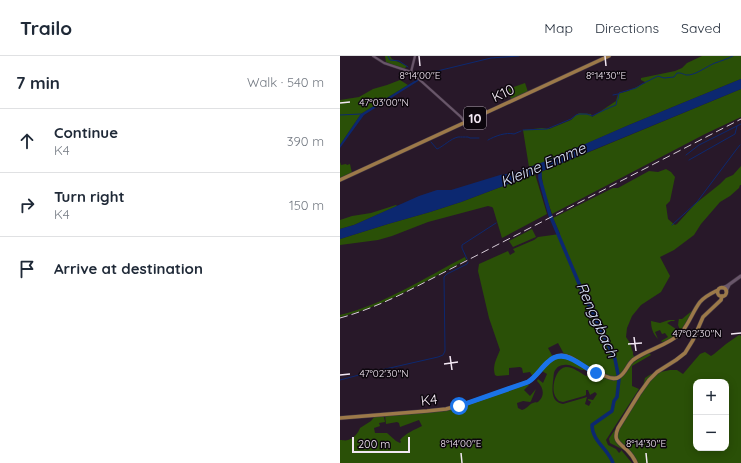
<!DOCTYPE html>
<html lang="en">
<head>
<meta charset="utf-8">
<style>
	body { margin:0; font-family:Quicksand,sans-serif; background:#f2f2f3; color:#1f2937 }
	.controls { position:absolute; right:12px; bottom:12px; display:grid; overflow:hidden; border-radius:8px; box-shadow:0 2px 10px #0003 }
	.controls button { width:36px; height:36px; display:grid; place-items:center; padding:0; border:0; border-bottom:1px solid #e0e1e3; background:#fff; color:#1f2937; font:20px sans-serif }
	.scale { position:absolute; left:12px; bottom:10px; width:58px; box-sizing:border-box; padding-left:4px; border:2px solid #f2e7f3; border-top:0; font-size:11px; line-height:14px; white-space:nowrap; color:#f2e7f3; -webkit-text-stroke:3px #0c060d; paint-order:stroke }
	.stop { position:absolute; width:12px; height:12px; margin:-9px; border:3px solid #1a73e8; border-radius:50%; background:#fff }
	.stop.end { background:#1a73e8; border-color:#fff; box-shadow:0 1px 4px #0008 }
	.list { margin:0; padding:0; list-style:none }
	h2 { display:flex; justify-content:space-between; align-items:center; height:52px; margin:0; padding:0 16px; font-size:17px }
	h2 small { font-size:13px; font-weight:400; color:#747a83 }
	.list li { display:grid; grid-template-columns:26px 1fr auto; gap:12px; align-items:center; box-sizing:border-box; height:64px; padding:0 16px; border-top:1px solid #e0e1e3 }
	.list b { display:block; font-size:15px; white-space:nowrap }
	.list p { margin:0; font-size:13px; white-space:nowrap; color:#747a83 }
	.list em { font-size:13px; font-style:normal; color:#747a83 }
	.icon { flex:none; width:22px; height:22px; fill:none; stroke:currentColor; stroke-width:2; stroke-linecap:round; stroke-linejoin:round }
	.map { position:relative; flex:none; width:401px; height:407px; overflow:hidden }
	header { display:flex; align-items:center; gap:24px; box-sizing:border-box; height:56px; padding:0 20px; background:#fff; border-bottom:1px solid #e0e1e3 }
	header strong { font-size:19px }
	nav { display:flex; gap:22px; margin-inline-start:auto; font-size:14px }
	main { display:flex }
	aside { flex:1; background:#fff }
	.map>svg:first-child { display:block }
	.green { fill:#2a5007; fill-rule:evenodd }
	.water { fill:#0c2870 }
	.lines { fill:none; stroke-linecap:round; stroke-linejoin:round }
	.stream { stroke:#0c2870; stroke-width:1 }
	.river { stroke:#0c2870; stroke-width:3.5 }
	.minor-casing { stroke:#423643; stroke-width:3 }
	.secondary-casing { stroke:#423643; stroke-width:4 }
	.primary-casing { stroke:#423643; stroke-width:4.5 }
	.minor { stroke:#69566a; stroke-width:2 }
	.secondary { stroke:#69566a; stroke-width:3 }
	.primary { stroke:#9c7949; stroke-width:3.5 }
	.rail { stroke:#d8cdd9; stroke-width:1; stroke-dasharray:8 4; stroke-linecap:butt }
	.route { stroke:#1a73e8; stroke-width:5 }
	.ticks { fill:none; stroke:#f2e7f3; stroke-width:1.5 }
	.labels { text-anchor:middle; stroke-width:3; stroke-linejoin:round; paint-order:stroke }
	.shield { fill:#0c060d; stroke:#ada4ae; stroke-width:1 }
	.shield-label { font-size:13px; font-weight:bold; fill:#f2e7f3 }
	.street-label { font-size:14px; fill:#f2e7f3; stroke:#0c060d }
	.water-label { font-size:15px; font-style:italic; fill:#d7e2f8; stroke:#0c060d }
	.ticks-label { font-size:10px; text-anchor:middle; fill:#f2e7f3; stroke:#0c060d; stroke-width:3; stroke-linejoin:round; paint-order:stroke }
</style>
</head>
<body>
<header>
<strong>Trailo</strong>
<nav><a>Map</a><a>Directions</a><a>Saved</a></nav>
</header>
<main>
<aside>
<h2>7 min<small>Walk · 540 m</small></h2>
<ul class="list">
<li><svg class="icon" aria-label="ahead" viewBox="0 0 24 24"><path d="M12 20V5M6 11l6-6 6 6"/></svg><div><b>Continue</b><p>K4</p></div><em>390 m</em></li>
<li><svg class="icon" aria-label="right" viewBox="0 0 24 24"><path d="M7 20v-9h11M14 6l5 5-5 5"/></svg><div><b>Turn right</b><p>K4</p></div><em>150 m</em></li>
<li><svg class="icon" aria-label="arrive" viewBox="0 0 24 24"><path d="M6 21V4h12l-3 4 3 4H6"/></svg><div><b>Arrive at destination</b></div></li>
</ul>
</aside>
<div class="map">
<svg width="401" height="407" viewBox="0 0 401 407">
	<rect width="100%" height="100%" fill="#281829"/>
	<!-- green -->
	<path class="green" d="M45,0H50L52,3L67,10L64,13L46,6Z
		M362,0H401V23L289,69L207,105L189,111L183,74L202,72L209,73L231,64L236,59L239,57L251,58L252,61L276,45L278,38L281,37L288,35L305,27V26L301,24V22L335,15L342,12L347,7Z
		M60,24L68,29L21,58L0,89V44L19,41L33,33L47,29Z
		M185,27L188,36L172,43H171L168,33Z
		M401,33V61L365,78L212,158L204,135L201,116Z
		M0,106L1,109L6,108L7,109L10,108L12,117L0,122Z
		M401,110V129H400L399,132L390,140L380,146L361,168L354,179L334,194L320,201L330,220L321,236L301,249L292,260L287,272L286,281L290,287L292,294L293,296V299L295,301C291,305 282,318 278,320C266,325 237,305 226,299L224,298L218,287L208,292L213,301L193,321L190,316L183,317L182,312L180,311L169,312V319L157,320L155,319C152,310 157,302 160,294L149,262L138,215L139,208L168,195L170,199L175,196L173,193L194,184L198,181L220,178L213,162L273,132H278L309,115L318,116L326,113L331,116L335,121L330,145L326,149L328,163L335,169L337,168L355,148L380,128L386,122L393,119Z
		M195,118L207,158L162,182L153,152L152,151L148,150L88,166L52,180L38,184L0,189V183L48,168L90,156L121,146Z
		M56,149L57,150L14,169L0,173V164L12,160L31,157Z
		M192,173L196,181L173,191L169,185Z
		M125,201L126,204C85,225 45,250 0,261V259C45,248 84,222 125,201Z
		M353,254L345,270L342,274H340L338,269L339,262V263H342Z
		M329,264H334L335,265H331L327,267L336,273L338,277C335,281 328,285 322,286L321,285L328,281L325,277L322,278L320,274L315,276L318,283C313,278 311,272 311,265L320,267Z
		M399,279L401,280V407H295L284,394L270,387L269,383L270,381L302,334L305,322L311,318L330,314H337L343,318L360,298L365,296L371,300L374,298L386,288ZM356,326H386V392H356Z
		M309,297L311,299L292,310V330L299,333L266,384L268,389L276,393L279,397L282,394V395L292,407H0V384C3,384 5,385 8,384C13,383 19,376 20,372L31,365L35,360H42L44,361L45,366L39,367L40,370L34,372L35,377H47L56,385L60,387L61,386L60,384C66,377 74,374 82,370L79,364L60,371L59,367L57,366L46,368L45,359L108,353L185,329H189L184,334L190,340L196,333L191,345L190,346L183,345L177,347L178,352L182,354C188,352 189,348 193,347C197,345 196,348 199,345C206,338 202,330 197,325L198,323L203,327L207,318L202,315C220,293 227,301 248,315C246,314 244,314 242,314C235,312 231,308 224,309C221,309 218,310 216,313C213,316 214,321 213,325C212,334 211,346 223,348L247,341L245,348L249,350L251,346L248,344V343L253,344L257,338L255,336L250,339L248,334H246V339L244,340L223,346L219,345C217,343 215,341 214,337C212,329 216,312 226,311C234,311 240,317 246,320L252,318H255L271,324L277,323L292,307Z"/>
	<!-- water -->
	<path class="water" d="M81,21L83,22L24,59L0,92V89L21,58Z
		M401,23V33L195,118L121,146L90,156L48,168L0,183V173L14,169L79,140L97,134H111L160,119L174,117L206,105L289,69Z"/>
	<g class="lines">
		<!-- stream -->
		<path class="stream" d="M48,0L50,4L59,5L68,11
			M82,21L93,16L151,2L179,0
			M273,39L278,38
			M278,43L279,37L296,32L302,28L318,20L324,22L334,21L337,17H340C341,17 346,19 346,19C355,20 367,10 375,7C381,5 387,3 393,0
			M0,59L21,58
			M183,74L207,73L231,63L236,59L239,58H247L252,60C260,56 268,52 276,49L277,44
			M148,84C155,80 166,76 174,78L181,75
			M91,86L97,93C104,90 110,83 118,81C121,81 124,81 128,81L130,82H139
			M346,99L359,89L401,68
			M349,104L395,78L397,70
			M332,169L357,146L396,94L400,89
			M127,203L122,192V189L156,167
			M0,324L19,319L98,301L103,299L105,295L104,221L107,218L127,208L128,206"/>
		<!-- river -->
		<path class="river" d="M200,112V123L210,159L243,237L275,303L279,323L277,341L274,345L272,355L252,369C252,385 268,393 273,407"/>
		<!-- minor casing -->
		<g class="minor-casing">
			<path id="minor" d="M33,0L44,7L71,16L121,61L125,67
				M71,16L75,0"/>
		</g>
		<!-- secondary casing -->
		<g class="secondary-casing">
			<path id="secondary" d="M382,232L387,230L401,220
				M386,235L389,229"/>
		</g>
		<!-- primary casing -->
		<g class="primary-casing">
			<path id="primary" d="M0,124L269,0
				M377.5 236a4.5 4.5 0 1 1 9 0a4.5 4.5 0 1 1-9 0Z
				M0,362L87,355L106,353L128,347L188,326C198,320 206,303 218,300C229,297 239,308 248,313C253,316 259,318 265,320C270,322 275,324 279,321C286,317 287,309 293,304C306,294 329,289 341,277C349,268 353,255 360,246C365,240 372,237 378,234
				M296,407C294,402 291,398 287,394C278,386 273,384 278,372L299,338L309,324L317,316L336,304L345,297L353,284L363,261L381,244L382,240"/>
		</g>
		<!-- minor -->
		<use href="#minor" class="minor"/>
		<!-- secondary -->
		<use href="#secondary" class="secondary"/>
		<!-- primary -->
		<use href="#primary" class="primary"/>
		<!-- rail -->
		<path class="rail" d="M0,262C22,256 43,247 64,237L401,63"/>
	</g>
	<g class="lines">
		<!-- route -->
		<path class="route" d="M119,350L188,326C196,321 201,312 208,306C224,290 241,311 256,317"/>
	</g>
	<!-- ticks -->
	<path class="ticks" d="M79,0L80,10M265,0L266,10M0,47L10,46M391,278L401,277M294,281L296,295M288,288L302,287M110,300L112,314M104,308L118,306M0,319L10,318M121,397L122,407M306,397L307,407"/>
	<g class="labels">
		<!-- shield labels -->
		<rect class="shield" x="124" y="51" width="22" height="22" rx="3"/>
		<g class="shield-label">
			<text x="135" y="67">10</text>
		</g>
		<!-- street labels -->
		<g class="street-label">
			<text transform="translate(163 37) rotate(-25)" y="5">K10</text>
			<text transform="translate(89 344) rotate(-6)" y="5">K4</text>
		</g>
		<!-- water labels -->
		<g class="water-label">
			<text transform="translate(203 109) rotate(-23)" y="5">Kleine Emme</text>
			<text transform="translate(257 264) rotate(66)" y="5">Renggbach</text>
		</g>
	</g>
	<g class="ticks-label">
		<text x="80" y="23">8°14'00"E</text>
		<text x="266" y="23">8°14'30"E</text>
		<text x="44" y="50">47°03'00"N</text>
		<text x="357" y="281">47°02'30"N</text>
		<text x="44" y="321">47°02'30"N</text>
		<text x="121" y="391">8°14'00"E</text>
		<text x="306" y="391">8°14'30"E</text>
	</g>
</svg>
<div class="controls">
<button>+</button>
<button>−</button>
</div>
<div class="scale">200 m</div>
<div class="stop" style="left:119px;top:350px"></div>
<div class="stop end" style="left:256px;top:317px"></div>
</div>
</main>
</body>
</html>
